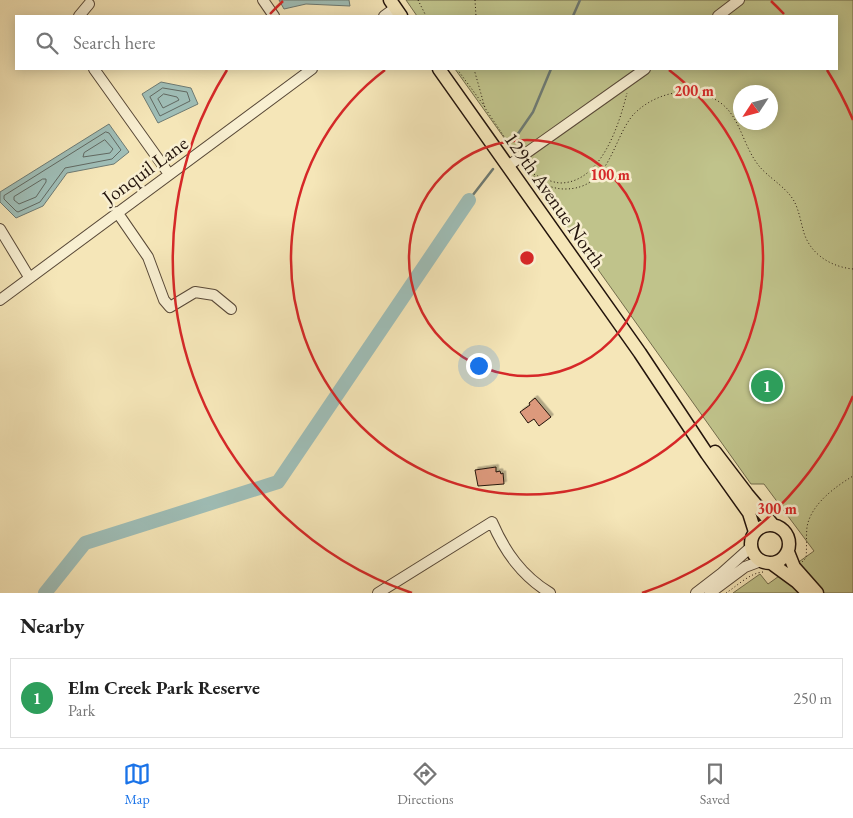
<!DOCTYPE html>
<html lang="en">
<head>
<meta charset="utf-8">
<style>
	body { margin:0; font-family:"EB Garamond",serif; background:#f2f2f2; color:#222 }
	.compass { position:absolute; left:733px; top:85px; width:45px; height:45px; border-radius:50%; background:#fff; box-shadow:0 2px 12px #0003; rotate:234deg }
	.you { position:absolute; left:478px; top:365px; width:18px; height:18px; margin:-12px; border:4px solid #fff; border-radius:50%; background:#1a73e8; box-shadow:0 0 0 8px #1a73e833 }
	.badge { display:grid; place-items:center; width:32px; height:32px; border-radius:50%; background:#1a73e8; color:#fff; font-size:16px; font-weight:700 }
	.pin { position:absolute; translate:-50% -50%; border:2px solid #fff; box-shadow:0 1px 5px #0006 }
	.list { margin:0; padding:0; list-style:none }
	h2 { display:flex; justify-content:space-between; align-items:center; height:65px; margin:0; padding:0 20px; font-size:21px }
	h2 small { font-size:16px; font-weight:400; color:#767676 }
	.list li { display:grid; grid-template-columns:32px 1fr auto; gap:15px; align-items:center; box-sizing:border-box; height:80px; margin:0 10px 10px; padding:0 10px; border:1px solid #e0e0e0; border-radius:0px }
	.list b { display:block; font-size:19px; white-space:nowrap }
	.list p { margin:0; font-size:16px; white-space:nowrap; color:#767676 }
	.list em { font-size:16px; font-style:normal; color:#767676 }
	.icon { flex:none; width:28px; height:28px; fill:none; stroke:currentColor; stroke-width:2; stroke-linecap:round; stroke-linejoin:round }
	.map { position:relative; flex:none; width:853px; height:593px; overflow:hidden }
	.search { position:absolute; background:#fff; box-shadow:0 2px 12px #0003; left:15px; right:15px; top:15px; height:55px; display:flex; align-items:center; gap:12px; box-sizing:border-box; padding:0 18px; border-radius:0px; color:#767676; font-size:19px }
	.sheet { height:155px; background:#fff }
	nav { display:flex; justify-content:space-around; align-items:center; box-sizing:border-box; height:70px; border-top:1px solid #e0e0e0; background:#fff; font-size:14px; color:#767676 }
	nav a { display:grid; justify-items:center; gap:2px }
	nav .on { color:#1a73e8 }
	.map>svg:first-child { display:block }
	.green { fill:#c0c38b; stroke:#726c4c; fill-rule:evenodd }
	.water { fill:#9fbeb7; stroke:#6d7a73 }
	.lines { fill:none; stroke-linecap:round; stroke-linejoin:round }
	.shore { stroke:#616962; stroke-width:1 }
	.stream { stroke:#6d7a73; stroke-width:2.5 }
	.river { stroke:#9fbeb7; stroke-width:14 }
	.building { fill:#dc997b; stroke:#23140c; filter:url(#shadow) }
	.minor-casing { stroke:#584837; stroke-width:12 }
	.major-casing { stroke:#23140c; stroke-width:15 }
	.path { stroke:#23140c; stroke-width:1; stroke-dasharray:1 2.5; stroke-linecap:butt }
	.minor { stroke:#f8efd1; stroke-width:10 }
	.major { stroke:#f5e6b8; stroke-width:12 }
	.ring { fill:none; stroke:#d62828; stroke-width:2.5 }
	.labels { text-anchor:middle; stroke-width:5; stroke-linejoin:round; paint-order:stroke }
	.street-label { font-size:20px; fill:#23140c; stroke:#f8efd1 }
	.centre { fill:#d62828; stroke:#f8efd1; stroke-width:2.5 }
	.ring-label { font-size:15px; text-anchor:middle; font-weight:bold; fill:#d62828; stroke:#f8efd1; stroke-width:5; stroke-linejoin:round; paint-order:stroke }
</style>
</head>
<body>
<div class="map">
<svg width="853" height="593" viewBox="0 0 853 593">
	<defs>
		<filter id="shadow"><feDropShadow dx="2.5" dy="-2.5" stdDeviation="0" flood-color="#0004"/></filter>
	</defs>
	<rect width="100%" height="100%" fill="#f5e6b8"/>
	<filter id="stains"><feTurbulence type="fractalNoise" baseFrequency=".004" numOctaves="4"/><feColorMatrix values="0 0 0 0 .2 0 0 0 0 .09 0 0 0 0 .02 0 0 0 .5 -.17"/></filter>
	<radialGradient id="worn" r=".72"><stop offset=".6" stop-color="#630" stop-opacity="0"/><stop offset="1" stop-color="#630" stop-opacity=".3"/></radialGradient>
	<!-- green -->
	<path class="green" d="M406,0H853V593H733L760,574L768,584L814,551L764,484H751L455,69H837V16H417ZM740,92H770V122H740Z"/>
	<!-- water -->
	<path class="water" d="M279,0H349L350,6L306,4L284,9Z
		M161,82L191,88L198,104L158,123L142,94Z
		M109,124L129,152L114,164L67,173L43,206L16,218L0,202V192Z"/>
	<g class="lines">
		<!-- shore -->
		<path class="shore" d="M163,88L187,92L190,101L160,116L150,97Z
			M164,94L177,97L179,100L163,108L158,99Z
			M106,132L109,133L121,150L112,159L65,168L40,202L18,212L16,211L4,199V196Z
			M105,140L113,149L110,153L83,157L84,153Z
			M43,179H46V182L36,197L19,204L14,200V197Z"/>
		<!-- stream -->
		<path class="stream" d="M573,16L580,0
			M513,141L533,112L551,69
			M469,200L493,169"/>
		<!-- river -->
		<path class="river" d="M45,593L85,543L278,482L469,200"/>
	</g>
	<!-- building -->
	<path class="building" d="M535,398L551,417L539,426L534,419L528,423L520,412L530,405L529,403Z
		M496,467V472L500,471L501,474L503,473L504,484L478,486L475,470Z"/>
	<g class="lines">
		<!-- minor casing -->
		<g class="minor-casing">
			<path id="minor" d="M263,0L274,16
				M79,16L89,4
				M384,16L395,8
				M718,16L739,0
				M94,69L169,174
				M508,166L645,69
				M117,212L148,257L164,300L170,307L195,292L214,295L231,309
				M0,229L29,277
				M0,300L312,69
				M378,593L492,522C505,552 522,576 550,593
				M696,593L722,573L751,547
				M710,593L745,567L761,561"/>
		</g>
		<!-- major casing -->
		<g class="major-casing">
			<path id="major" d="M390,0L401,16
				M439,69L640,353L707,454L749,513L755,532
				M715,452L747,494L773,525
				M751 544a19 19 0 1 1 38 0a19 19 0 1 1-38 0Z
				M788,552L794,567L817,593
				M771,563L797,582L806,591"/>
		</g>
		<!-- path -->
		<path class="path" d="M418,0L426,16
			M475,0L476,16
			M457,69L485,107
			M474,69L485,108L513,150
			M524,166C535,179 547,189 565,189C610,189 612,140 633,115C648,99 673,89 695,93C741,100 737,138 759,166C769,178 786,187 794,201C799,210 801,223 804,233C811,255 832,267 853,269
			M531,173C540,177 550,182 560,183C601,183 619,125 627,93
			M802,562L806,558C807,548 806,537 807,527C811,504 835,487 853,476
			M726,593C737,586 751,572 764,572"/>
		<!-- minor -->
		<use href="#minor" class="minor"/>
		<!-- major -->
		<use href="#major" class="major"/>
	</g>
	<!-- distance rings -->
	<g class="ring">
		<circle cx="527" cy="258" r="118"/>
		<path d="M669 70A236 236 0 1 1 385 70"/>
		<path d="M853 396A354 354 0 0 1 642 593M412 593A354 354 0 0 1 227 70M270 14A354 354 0 0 1 283 1M771 1A354 354 0 0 1 784 14M827 70A354 354 0 0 1 853 120"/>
	</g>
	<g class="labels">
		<!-- street labels -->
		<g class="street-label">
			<text transform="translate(145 170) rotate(-36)" y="7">Jonquil Lane</text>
			<text transform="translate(555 200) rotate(55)" y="7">129th Avenue North</text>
		</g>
	</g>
	<circle cx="527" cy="258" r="8" class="centre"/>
	<g class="ring-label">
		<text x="694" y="96">200 m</text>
		<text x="610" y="180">100 m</text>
		<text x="777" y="514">300 m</text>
	</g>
	<rect width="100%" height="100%" filter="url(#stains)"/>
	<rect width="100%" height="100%" fill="url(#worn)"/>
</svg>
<svg class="compass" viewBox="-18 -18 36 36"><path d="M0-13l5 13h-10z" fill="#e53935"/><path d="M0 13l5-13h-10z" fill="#767676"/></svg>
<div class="you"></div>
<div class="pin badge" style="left:767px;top:386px;background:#2e9e5b">1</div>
<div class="search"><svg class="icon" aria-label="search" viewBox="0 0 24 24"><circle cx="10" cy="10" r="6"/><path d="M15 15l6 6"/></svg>Search here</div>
</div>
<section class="sheet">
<h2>Nearby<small></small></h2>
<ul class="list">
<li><span class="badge" style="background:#2e9e5b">1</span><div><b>Elm Creek Park Reserve</b><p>Park</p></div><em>250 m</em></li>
</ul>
</section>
<nav>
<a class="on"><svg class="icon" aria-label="map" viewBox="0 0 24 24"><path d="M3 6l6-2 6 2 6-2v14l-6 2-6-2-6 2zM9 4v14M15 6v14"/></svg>Map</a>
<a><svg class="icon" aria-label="directions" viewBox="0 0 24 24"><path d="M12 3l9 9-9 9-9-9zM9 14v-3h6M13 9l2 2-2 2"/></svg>Directions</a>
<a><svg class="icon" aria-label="saved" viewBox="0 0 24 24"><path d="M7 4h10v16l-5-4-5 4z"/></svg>Saved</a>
</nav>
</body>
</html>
